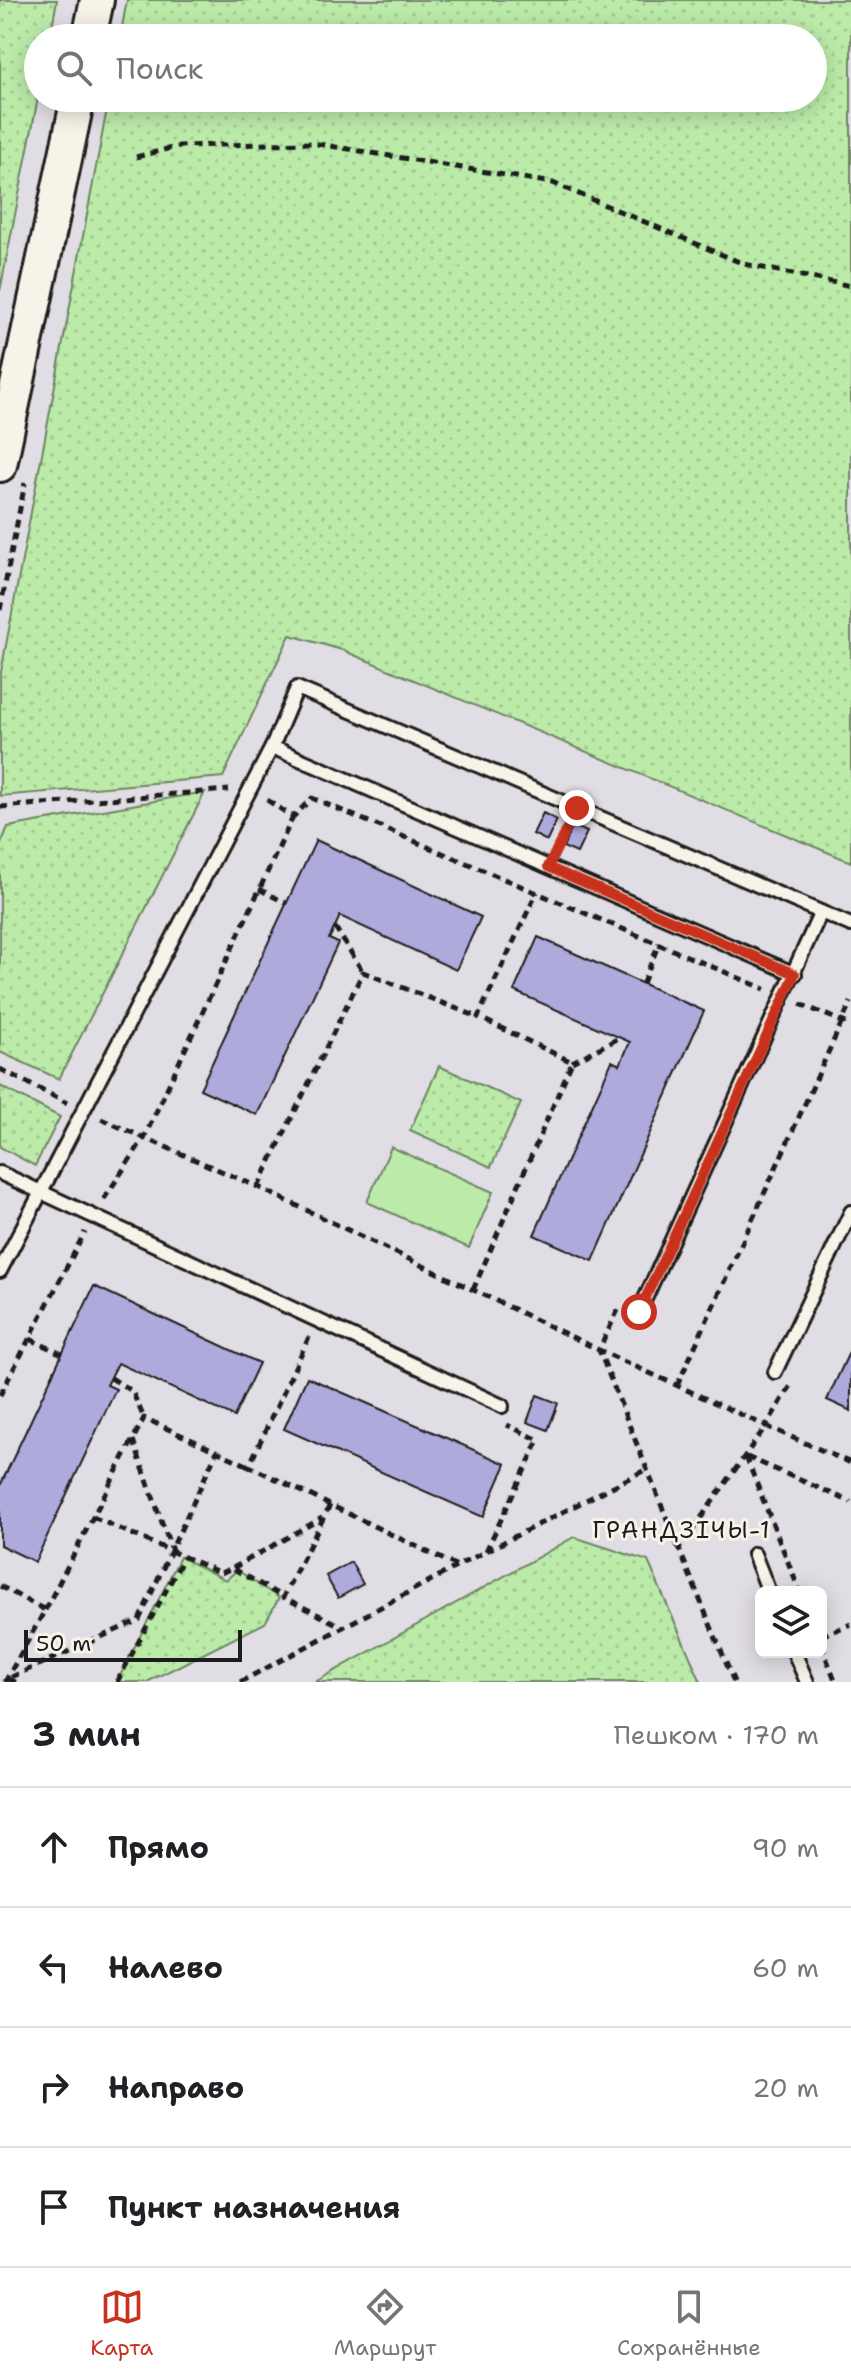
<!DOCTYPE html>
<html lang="ru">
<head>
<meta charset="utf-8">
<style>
	body { margin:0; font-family:"Shantell Sans",sans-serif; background:#f2f2f2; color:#202124 }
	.controls { position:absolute; right:24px; bottom:24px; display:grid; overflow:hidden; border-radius:12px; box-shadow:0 4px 20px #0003 }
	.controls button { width:72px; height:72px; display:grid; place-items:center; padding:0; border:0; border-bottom:2px solid #e0e0e0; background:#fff; color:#202124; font:40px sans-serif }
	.scale { position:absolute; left:24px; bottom:20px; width:218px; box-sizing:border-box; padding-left:8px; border:4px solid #1c1c1c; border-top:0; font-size:22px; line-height:28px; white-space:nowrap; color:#1c1c1c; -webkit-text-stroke:6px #f7f3e8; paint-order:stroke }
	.stop { position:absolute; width:24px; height:24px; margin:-18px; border:6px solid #c8321e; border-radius:50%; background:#fff }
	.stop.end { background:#c8321e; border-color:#fff; box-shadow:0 2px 8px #0008 }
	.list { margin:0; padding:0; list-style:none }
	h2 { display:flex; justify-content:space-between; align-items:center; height:104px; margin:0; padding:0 32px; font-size:34px }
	h2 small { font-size:26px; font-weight:400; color:#757577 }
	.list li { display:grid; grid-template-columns:52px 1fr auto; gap:24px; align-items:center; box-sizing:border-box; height:120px; padding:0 32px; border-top:2px solid #e0e0e0 }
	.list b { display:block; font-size:30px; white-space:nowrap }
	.list em { font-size:26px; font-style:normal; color:#757577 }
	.icon { flex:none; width:44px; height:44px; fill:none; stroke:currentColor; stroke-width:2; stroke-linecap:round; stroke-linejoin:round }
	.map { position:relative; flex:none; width:851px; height:1682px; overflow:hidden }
	.search { position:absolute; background:#fff; box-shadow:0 4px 20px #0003; left:24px; right:24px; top:24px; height:88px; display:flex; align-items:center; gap:20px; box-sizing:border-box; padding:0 28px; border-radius:44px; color:#757577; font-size:30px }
	.sheet { height:584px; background:#fff }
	nav { display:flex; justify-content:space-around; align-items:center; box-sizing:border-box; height:112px; border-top:2px solid #e0e0e0; background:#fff; font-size:22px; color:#757577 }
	nav a { display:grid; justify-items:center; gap:4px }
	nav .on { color:#c8321e }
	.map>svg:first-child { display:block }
	.green { fill:url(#green-dots); stroke:#6c8462; stroke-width:2 }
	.pitch { fill:#bceba9; stroke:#6c8462; stroke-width:2 }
	.building { fill:#aeabdc; stroke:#1c1c1c; stroke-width:2 }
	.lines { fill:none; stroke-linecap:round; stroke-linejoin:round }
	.lane-casing { stroke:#1c1c1c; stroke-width:18 }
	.secondary-casing { stroke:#1c1c1c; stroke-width:38 }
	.path { stroke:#1c1c1c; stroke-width:5; stroke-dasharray:8 6; stroke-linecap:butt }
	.lane { stroke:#f7f3e8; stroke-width:12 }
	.secondary { stroke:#f7f3e8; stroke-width:32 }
	.route { stroke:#c8321e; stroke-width:10 }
	.labels { text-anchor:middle; stroke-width:6; stroke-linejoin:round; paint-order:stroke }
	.neighbourhood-label { font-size:24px; letter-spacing:2px; fill:#1c1c1c; stroke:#f7f3e8 }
</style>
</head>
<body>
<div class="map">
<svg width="851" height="1682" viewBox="0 0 851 1682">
	<defs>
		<pattern id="green-dots" width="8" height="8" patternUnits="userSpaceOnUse" patternTransform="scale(2)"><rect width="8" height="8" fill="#bceba9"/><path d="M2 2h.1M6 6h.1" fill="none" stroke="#a1c991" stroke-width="1.8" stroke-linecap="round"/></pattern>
	</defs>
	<rect width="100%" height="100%" fill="#e1dde4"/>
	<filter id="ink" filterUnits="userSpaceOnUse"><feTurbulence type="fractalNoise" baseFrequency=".0125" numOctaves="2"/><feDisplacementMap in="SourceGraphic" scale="16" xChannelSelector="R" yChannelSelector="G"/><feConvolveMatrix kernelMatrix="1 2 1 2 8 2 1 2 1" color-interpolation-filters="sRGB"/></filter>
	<g filter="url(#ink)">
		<!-- green -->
		<path class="green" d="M0,0H57L50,38H38V98L0,291Z
			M127,0H851V862L342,650L290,635L223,777L0,796V677L109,98H813V38H120Z
			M205,792L59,1079L0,1052V846L8,827Z
			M439,1066L521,1103L491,1167L410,1130Z
			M0,1086L60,1117L35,1166L0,1147Z
			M574,1537L648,1561L701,1682H315Z
			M180,1557L226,1580L237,1570L279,1598L265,1623L147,1682H117Z"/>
		<!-- pitch -->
		<path class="pitch" d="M391,1147L493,1192L469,1248L367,1202Z"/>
		<!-- building -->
		<path class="building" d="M543,813L557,820L547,841L533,834Z
			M573,826L587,832L577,853L563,847Z
			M316,840L481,917L456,970L340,916L329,939L338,943L257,1115L200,1089Z
			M538,937L704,1011L593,1261L534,1235L612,1061L620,1065L630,1042L514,991Z
			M94,1286L259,1363L234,1417L118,1363L107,1385L116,1389L35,1562L0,1545V1486Z
			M851,1348V1411L827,1400Z
			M307,1377L506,1464L483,1517L284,1429Z
			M537,1395L558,1403L548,1430L527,1422Z
			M351,1562L363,1584L338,1598L326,1576Z"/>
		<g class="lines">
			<!-- lane casing -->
			<g class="lane-casing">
				<path id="lane" d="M272,747L795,974
					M0,1173L502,1406
					M0,1271L272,747L297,688L851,925
					M639,1312L821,912
					M775,1372L851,1212
					M754,1554L769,1592
					M794,1652L807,1682"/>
			</g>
			<!-- secondary casing -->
			<g class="secondary-casing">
				<path id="secondary" d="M89,38L97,0
					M0,465L78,98"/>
			</g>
			<!-- path -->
			<path class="path" d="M136,157L179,146L312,143L553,183L744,264L851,286
				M0,610L25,483
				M267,800L293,817L312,798L765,989
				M0,807L229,790
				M556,850L569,823
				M259,889L286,903
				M335,927L363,972
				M643,983L659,943
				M800,1004L851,1025
				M572,1062L619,1038
				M0,1069L67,1103
				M101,1119L258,1187L599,1350L679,1549
				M258,1187L363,972L478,1017
				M104,1199L144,1138L293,817
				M473,1290L572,1062L478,1017L537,892
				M618,1310L599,1350L766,1426L792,1384
				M309,1337L249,1466L457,1566L645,1470
				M30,1339L62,1354
				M111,1378L132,1391L144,1418
				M677,1386L851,1002
				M0,1395L85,1232
				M133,1440L172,1551
				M746,1457L800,1592
				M747,1457L851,1502
				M330,1505L283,1597L343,1627
				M93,1517L221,1573L232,1568L283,1597
				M486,1551L539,1440L507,1425
				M233,1568L322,1518
				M0,1586L45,1610L5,1682
				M45,1610L144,1418L249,1466
				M821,1636L851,1624
				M821,1645L836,1682
				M16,1682L7,1679L139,1620L217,1451
				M117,1682L184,1557
				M240,1682L456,1567
				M734,1682L679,1549L766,1426L851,1463"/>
			<!-- lane -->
			<use href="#lane" class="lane"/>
			<!-- secondary -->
			<use href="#secondary" class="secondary"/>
		</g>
	</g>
	<g class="lines" filter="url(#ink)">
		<!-- route -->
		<path class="route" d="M577,808L548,867L795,974L639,1312"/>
	</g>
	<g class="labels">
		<!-- neighbourhood labels -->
		<g class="neighbourhood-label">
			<text x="682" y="1538">ГРАНДЗІЧЫ-1</text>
		</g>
	</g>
</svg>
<div class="controls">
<button><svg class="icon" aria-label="layers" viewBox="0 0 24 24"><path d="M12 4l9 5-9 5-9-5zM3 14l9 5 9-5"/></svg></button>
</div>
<div class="scale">50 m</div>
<div class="stop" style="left:639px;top:1312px"></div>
<div class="stop end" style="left:577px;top:808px"></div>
<div class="search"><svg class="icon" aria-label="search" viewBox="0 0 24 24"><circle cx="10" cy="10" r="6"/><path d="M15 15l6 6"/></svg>Поиск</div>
</div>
<section class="sheet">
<h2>3 мин<small>Пешком · 170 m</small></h2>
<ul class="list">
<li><svg class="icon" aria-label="ahead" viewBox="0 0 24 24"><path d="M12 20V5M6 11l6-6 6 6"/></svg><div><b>Прямо</b></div><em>90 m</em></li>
<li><svg class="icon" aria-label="left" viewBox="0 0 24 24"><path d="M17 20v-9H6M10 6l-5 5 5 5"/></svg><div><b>Налево</b></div><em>60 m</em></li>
<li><svg class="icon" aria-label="right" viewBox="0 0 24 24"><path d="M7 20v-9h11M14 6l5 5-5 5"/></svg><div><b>Направо</b></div><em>20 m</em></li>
<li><svg class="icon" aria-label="arrive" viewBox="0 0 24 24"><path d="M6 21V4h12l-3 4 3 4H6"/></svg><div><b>Пункт назначения</b></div></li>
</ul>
</section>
<nav>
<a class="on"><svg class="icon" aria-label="map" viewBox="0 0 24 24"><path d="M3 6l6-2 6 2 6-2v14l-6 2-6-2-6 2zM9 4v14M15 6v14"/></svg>Карта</a>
<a><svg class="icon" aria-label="directions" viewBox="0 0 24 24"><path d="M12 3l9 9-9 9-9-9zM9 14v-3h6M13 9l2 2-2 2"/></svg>Маршрут</a>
<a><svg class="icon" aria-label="saved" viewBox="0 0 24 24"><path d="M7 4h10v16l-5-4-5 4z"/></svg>Сохранённые</a>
</nav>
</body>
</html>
